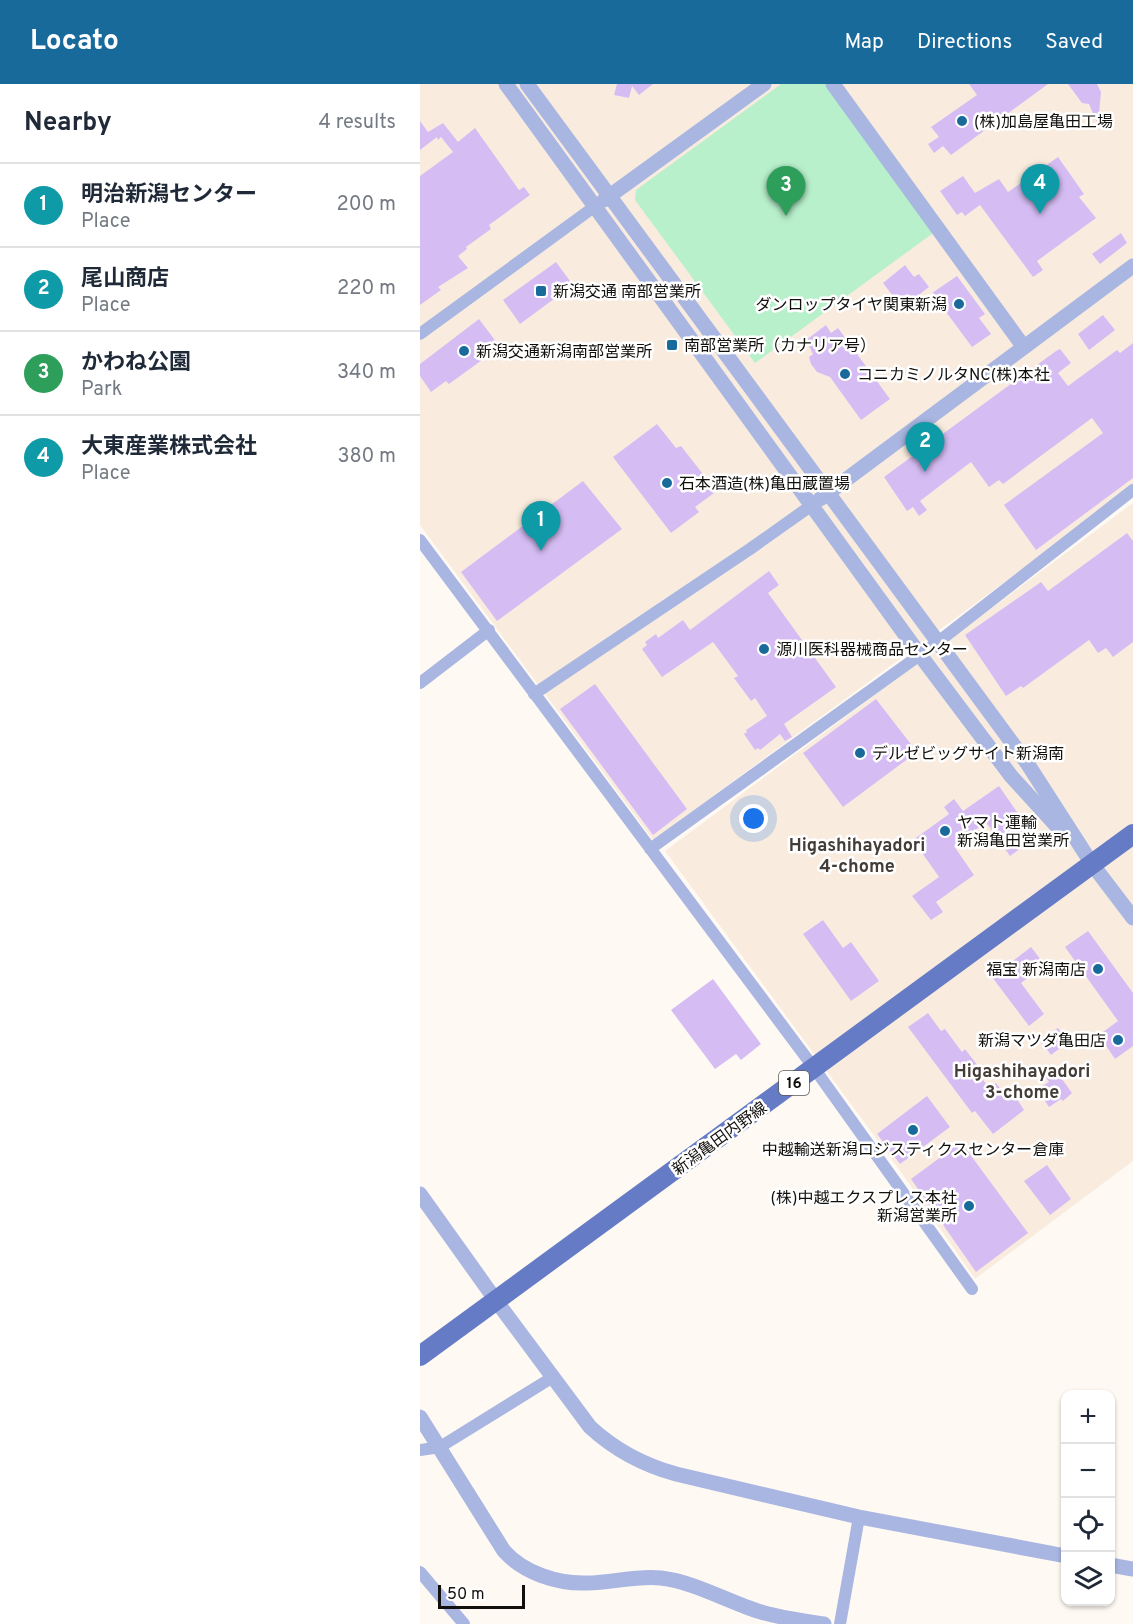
<!DOCTYPE html>
<html lang="en">
<head>
<meta charset="utf-8">
<style>
	body { margin:0; font-family:Overpass,"Noto Sans JP",sans-serif; background:#f2f2f3; color:#1f2937 }
	.controls { position:absolute; right:18px; bottom:18px; display:grid; overflow:hidden; border-radius:12px; box-shadow:0 2px 4px #0004 }
	.controls button { width:54px; height:54px; display:grid; place-items:center; padding:0; border:0; border-bottom:2px solid #e0e1e3; background:#fff; color:#1f2937; font:30px sans-serif }
	.scale { position:absolute; left:18px; bottom:15px; width:87px; box-sizing:border-box; padding-left:6px; border:3px solid #12100d; border-top:0; font-size:16px; line-height:21px; white-space:nowrap; color:#12100d; -webkit-text-stroke:4px #fff; paint-order:stroke }
	.you { position:absolute; left:334px; top:735px; width:21px; height:21px; margin:-15px; border:4px solid #fff; border-radius:50%; background:#1a73e8; box-shadow:0 0 0 9px #1a73e833 }
	.badge { display:grid; place-items:center; width:39px; height:39px; border-radius:50%; background:#186a9b; color:#fff; font-size:20px; font-weight:700 }
	.pin { position:absolute; translate:-50% -50px; filter:drop-shadow(0 2px 3px #0008) }
	.pin::after { content:''; position:absolute; top:32px; width:21px; height:18px; background:inherit; clip-path:polygon(0 0,100% 0,50% 100%) }
	.list { margin:0; padding:0; list-style:none }
	h2 { display:flex; justify-content:space-between; align-items:center; height:78px; margin:0; padding:0 24px; font-size:26px }
	h2 small { font-size:20px; font-weight:400; color:#747a83 }
	.list li { display:grid; grid-template-columns:39px 1fr auto; gap:18px; align-items:center; box-sizing:border-box; height:84px; padding:0 24px; border-top:2px solid #e0e1e3 }
	.list b { display:block; font-size:22px; white-space:nowrap }
	.list p { margin:0; font-size:20px; white-space:nowrap; color:#747a83 }
	.list em { font-size:20px; font-style:normal; color:#747a83 }
	.icon { flex:none; width:33px; height:33px; fill:none; stroke:currentColor; stroke-width:2; stroke-linecap:round; stroke-linejoin:round }
	.map { position:relative; flex:none; width:713px; height:1540px; overflow:hidden }
	header { display:flex; align-items:center; gap:36px; box-sizing:border-box; height:84px; padding:0 30px; background:#186a9b; color:#fff }
	header strong { font-size:28px }
	nav { display:flex; gap:33px; margin-inline-start:auto; font-size:21px }
	main { display:flex }
	aside { flex:1; background:#fff }
	.map>svg:first-child { display:block }
	.built { fill:#f9ecdf }
	.green { fill:#b7f0cb }
	.building { fill:#d5bdf4 }
	.lines { fill:none; stroke-linecap:round; stroke-linejoin:round }
	.minor { stroke:#a8b6e1; stroke-width:12 }
	.tertiary { stroke:#a8b6e1; stroke-width:15 }
	.primary { stroke:#657bc6; stroke-width:20 }
	.poi-dot { fill:#186a9b; stroke:#fff; stroke-width:2 }
	.labels { text-anchor:middle; stroke-width:5; stroke-linejoin:round; paint-order:stroke }
	.shield { fill:#fff; stroke:#595856; stroke-width:1.5 }
	.shield-label { font-size:15px; font-weight:bold; fill:#12100d }
	.poi-label { font-size:16px; fill:#12100d; stroke:#fff; text-anchor:start }
	.street-label { font-size:16px; fill:#12100d; stroke:#fff }
	.neighbourhood-label { font-size:18px; font-weight:bold; fill:#433d37; stroke:#fff }
</style>
</head>
<body>
<header>
<strong>Locato</strong>
<nav><a>Map</a><a>Directions</a><a>Saved</a></nav>
</header>
<main>
<aside>
<h2>Nearby<small>4 results</small></h2>
<ul class="list">
<li><span class="badge" style="background:#0f9aa8">1</span><div><b>明治新潟センター</b><p>Place</p></div><em>200 m</em></li>
<li><span class="badge" style="background:#0f9aa8">2</span><div><b>尾山商店</b><p>Place</p></div><em>220 m</em></li>
<li><span class="badge" style="background:#2e9e5b">3</span><div><b>かわね公園</b><p>Park</p></div><em>340 m</em></li>
<li><span class="badge" style="background:#0f9aa8">4</span><div><b>大東産業株式会社</b><p>Place</p></div><em>380 m</em></li>
</ul>
</aside>
<div class="map">
<svg width="713" height="1540" viewBox="0 0 713 1540">
	<rect width="100%" height="100%" fill="#fff9f3"/>
	<!-- built -->
	<path class="built" d="M0,0H713V404L233,756L0,441Z
		M713,419V1077L555,1195L483,1091L245,767Z"/>
	<!-- green -->
	<path class="green" d="M361,0H408L516,147L335,279L215,116L216,106Z"/>
	<!-- building -->
	<path class="building" d="M197,0H233L219,11L212,2L209,14L194,11Z
		M549,0H628L531,71L523,62L514,69L508,60L519,53L511,43L557,11Z
		M648,0H677L681,8L678,41L669,20L662,19Z
		M0,37L8,48L23,39L38,58L55,44L99,106L104,103L110,111L69,141L71,145L46,163L47,165L38,172L48,184L18,203L21,206L0,221V92L33,68L21,53L18,56L17,53L0,66Z
		M638,73L664,110L659,113L676,134L617,177L623,186L613,193L560,121L545,132L542,128L537,131L520,107L543,92L555,109L579,95L588,108Z
		M701,149L707,159L680,180L672,170Z
		M136,178L153,201L100,240L83,216Z
		M485,181L494,193L499,190L509,203L482,224L463,199Z
		M537,192L565,230L559,234L571,250L552,263L512,209Z
		M683,231L695,246L669,266L658,250Z
		M59,235L80,263L29,300L26,297L11,308L0,292V280Z
		M406,241L411,249L418,244L470,315L441,336L410,293L397,288L391,280L389,273L393,270L386,256Z
		M713,259V394L616,466L584,421L683,349L672,334L583,400L579,396L569,403L551,378L500,417L507,426L499,432L493,423L487,427L464,393L636,267L640,265L651,279L638,289L648,302L697,266L700,269Z
		M237,340L256,364L261,362L286,394L284,396L294,409L275,423L279,428L251,449L193,373Z
		M163,397L202,445L77,537L41,488Z
		M707,449L713,457V558L693,573L686,564L678,569L669,556L603,604L601,602L586,612L545,551L621,498L628,507Z
		M349,487L359,501L348,509L416,603L364,640L372,653L365,657L360,650L340,666L338,664L335,666L324,650L327,648L326,646L347,632L335,614L331,617L314,594L318,592L293,558L242,593L222,565L227,561L225,558L236,550L238,554L263,536L270,546Z
		M175,600L267,725L233,751L140,625Z
		M456,615L497,668L423,723L383,669Z
		M579,702L615,754L590,772L566,738L534,762L554,791L516,818L523,828L511,836L492,812L519,793L493,756L529,730L524,723L534,715L543,727Z
		M403,836L423,864L431,858L459,897L431,917L383,850Z
		M668,847L713,909V962L695,975L679,951L698,937L645,863Z
		M611,863L625,881L601,899L624,930L609,942L572,893Z
		M293,895L341,960L321,976L316,970L295,985L251,926Z
		M508,929L521,947L525,945L542,968L545,965L558,982L555,985L569,1004L576,999L589,1016L595,1012L604,1026L573,1050L555,1027L552,1029L488,943Z
		M638,944L648,958L631,971L620,956Z
		M634,984L652,1009L643,1017L641,1015L629,1023L617,1005L629,998L624,991Z
		M507,1012L530,1043L480,1080L457,1050Z
		M541,1058L608,1149L556,1188L491,1095Z
		M627,1081L651,1115L630,1131L604,1097Z"/>
	<g class="lines">
		<!-- minor -->
		<path class="minor" d="M0,250L174,123
			M0,456L394,984L552,1205
			M0,599L69,546
			M114,610L330,465L392,421
			M230,765L518,558L713,406
			M0,1366L20,1363L133,1293
			M0,1488L44,1540
			M420,1540L439,1433"/>
		<!-- tertiary -->
		<path class="tertiary" d="M86,0L500,571L591,692L643,749
			M107,0L607,679L672,780L713,834
			M413,0L603,262
			M184,116L344,0
			M400,415L713,182
			M0,1110L77,1218L170,1343C195,1366 223,1381 256,1390L439,1433L646,1472
			M0,1333L84,1467C104,1489 137,1500 167,1499C192,1499 217,1491 241,1494C275,1498 308,1518 341,1528C361,1534 383,1537 404,1540
			M690,1481L713,1485"/>
		<!-- primary -->
		<path class="primary" d="M0,1272L713,750"/>
	</g>
	<!-- markers -->
	<g class="poi-dot">
		<circle cx="542" cy="37" r="6"/>
		<rect x="115" y="201" width="12" height="12" rx="3"/>
		<circle cx="539" cy="220" r="6"/>
		<rect x="246" y="255" width="12" height="12" rx="3"/>
		<circle cx="44" cy="267" r="6"/>
		<circle cx="425" cy="290" r="6"/>
		<circle cx="247" cy="399" r="6"/>
		<circle cx="344" cy="565" r="6"/>
		<circle cx="440" cy="669" r="6"/>
		<circle cx="525" cy="747" r="6"/>
		<circle cx="678" cy="885" r="6"/>
		<circle cx="698" cy="956" r="6"/>
		<circle cx="493" cy="1046" r="6"/>
		<circle cx="549" cy="1122" r="6"/>
	</g>
	<g class="labels">
		<!-- shield labels -->
		<rect class="shield" x="359" y="987" width="30" height="24" rx="4.5"/>
		<g class="shield-label">
			<text x="374" y="1004">16</text>
		</g>
		<!-- poi labels -->
		<g class="poi-label">
			<text x="554" y="43">(株)加島屋亀田工場</text>
			<text x="133" y="213">新潟交通 南部営業所</text>
			<text x="527" y="226" text-anchor="end">ダンロップタイヤ関東新潟</text>
			<text x="264" y="267">南部営業所（カナリア号）</text>
			<text x="56" y="273">新潟交通新潟南部営業所</text>
			<text x="437" y="296">コニカミノルタNC(株)本社</text>
			<text x="259" y="405">石本酒造(株)亀田蔵置場</text>
			<text x="356" y="571">源川医科器械商品センター</text>
			<text x="452" y="675">デルゼビッグサイト新潟南</text>
			<text x="537" y="744">ヤマト運輸<tspan x="537" dy="18">新潟亀田営業所</tspan></text>
			<text x="666" y="891" text-anchor="end">福宝 新潟南店</text>
			<text x="686" y="962" text-anchor="end">新潟マツダ亀田店</text>
			<text x="493" y="1071" text-anchor="middle">中越輸送新潟ロジスティクスセンター倉庫</text>
			<text x="537" y="1119" text-anchor="end">(株)中越エクスプレス本社<tspan x="537" dy="18">新潟営業所</tspan></text>
		</g>
		<!-- street labels -->
		<g class="street-label">
			<text transform="translate(299 1054) rotate(-36)" y="6">新潟亀田内野線</text>
		</g>
		<!-- neighbourhood labels -->
		<g class="neighbourhood-label">
			<text x="437" y="767">Higashihayadori<tspan x="437" dy="21">4-chome</tspan></text>
			<text x="602" y="993">Higashihayadori<tspan x="602" dy="21">3-chome</tspan></text>
		</g>
	</g>
</svg>
<div class="controls">
<button>+</button>
<button>−</button>
<button><svg class="icon" aria-label="locate" viewBox="0 0 24 24"><circle cx="12" cy="12" r="6"/><path d="M12 2v4M12 18v4M2 12h4M18 12h4"/></svg></button>
<button><svg class="icon" aria-label="layers" viewBox="0 0 24 24"><path d="M12 4l9 5-9 5-9-5zM3 14l9 5 9-5"/></svg></button>
</div>
<div class="scale">50 m</div>
<div class="you"></div>
<div class="pin badge" style="left:121px;top:467px;background:#0f9aa8">1</div>
<div class="pin badge" style="left:505px;top:388px;background:#0f9aa8">2</div>
<div class="pin badge" style="left:366px;top:132px;background:#2e9e5b">3</div>
<div class="pin badge" style="left:620px;top:130px;background:#0f9aa8">4</div>
</div>
</main>
</body>
</html>
